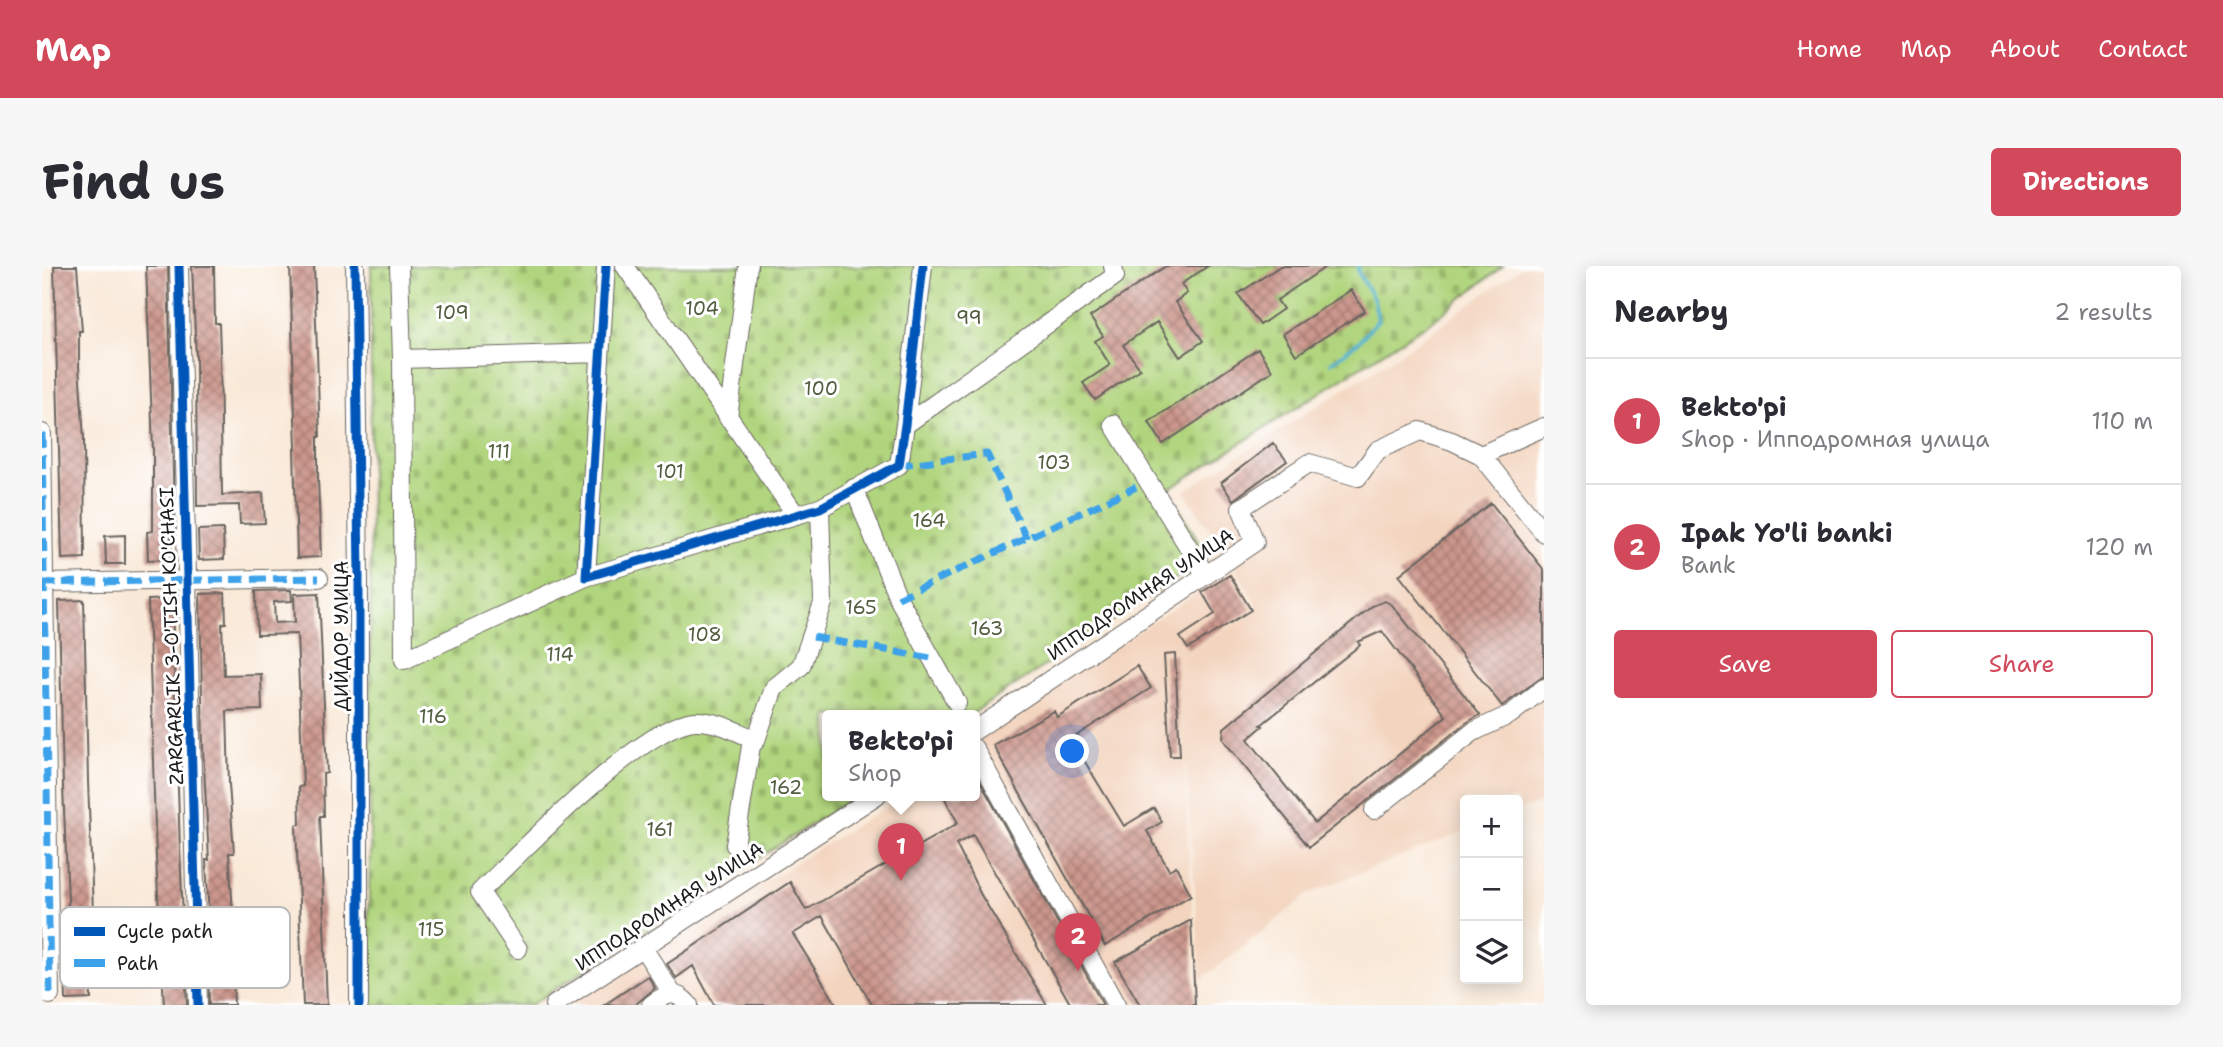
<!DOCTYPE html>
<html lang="en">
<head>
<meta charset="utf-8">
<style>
	body { margin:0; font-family:"Shantell Sans",sans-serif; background:#f7f7f7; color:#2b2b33 }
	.controls { position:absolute; right:21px; bottom:21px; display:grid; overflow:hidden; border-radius:7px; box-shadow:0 4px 18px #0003 }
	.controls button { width:63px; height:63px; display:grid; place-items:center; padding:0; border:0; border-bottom:2px solid #e1e1e2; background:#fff; color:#2b2b33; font:35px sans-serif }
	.you { position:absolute; left:1031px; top:486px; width:24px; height:24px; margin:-18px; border:5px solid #fff; border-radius:50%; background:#1a73e8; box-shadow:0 0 0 10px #1a73e833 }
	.badge { display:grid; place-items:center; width:46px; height:46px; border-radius:50%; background:#d1495b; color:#fff; font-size:23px; font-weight:700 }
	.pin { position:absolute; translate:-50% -58px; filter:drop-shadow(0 2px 4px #0008) }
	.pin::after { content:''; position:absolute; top:37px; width:24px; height:21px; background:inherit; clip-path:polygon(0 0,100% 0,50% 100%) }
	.popup { position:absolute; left:780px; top:444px; width:158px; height:91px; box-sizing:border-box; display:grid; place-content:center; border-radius:7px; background:#fff; filter:drop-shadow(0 2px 5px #0005); font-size:23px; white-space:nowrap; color:#7c7c81 }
	.popup b { font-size:26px; color:#2b2b33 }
	.popup::after { content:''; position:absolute; left:50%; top:100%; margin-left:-14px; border:14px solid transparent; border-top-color:#fff }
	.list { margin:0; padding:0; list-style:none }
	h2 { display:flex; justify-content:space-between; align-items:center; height:91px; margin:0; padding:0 28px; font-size:30px }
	h2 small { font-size:23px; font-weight:400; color:#7c7c81 }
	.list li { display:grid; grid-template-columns:46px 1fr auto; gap:21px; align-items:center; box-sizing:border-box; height:126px; padding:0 28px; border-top:2px solid #e1e1e2 }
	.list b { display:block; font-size:26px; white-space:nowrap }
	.list p { margin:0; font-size:23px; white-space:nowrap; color:#7c7c81 }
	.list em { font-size:23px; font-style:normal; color:#7c7c81 }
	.actions { display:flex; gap:14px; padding:21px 28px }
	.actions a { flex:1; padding:16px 0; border:2px solid #d1495b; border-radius:7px; text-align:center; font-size:24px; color:#d1495b }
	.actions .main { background:#d1495b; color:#fff }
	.icon { flex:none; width:38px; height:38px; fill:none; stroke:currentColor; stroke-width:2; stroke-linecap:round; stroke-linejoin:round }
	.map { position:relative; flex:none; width:1502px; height:739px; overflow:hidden; border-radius:7px }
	header { display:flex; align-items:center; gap:42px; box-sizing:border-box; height:98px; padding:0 35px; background:#d1495b; color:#fff }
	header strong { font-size:33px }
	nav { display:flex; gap:38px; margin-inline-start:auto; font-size:24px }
	.intro { display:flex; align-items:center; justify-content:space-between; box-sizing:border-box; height:168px; padding:0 42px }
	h1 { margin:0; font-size:49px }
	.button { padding:18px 32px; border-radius:7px; background:#d1495b; color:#fff; font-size:24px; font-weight:700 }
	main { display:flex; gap:42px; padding:0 42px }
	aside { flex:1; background:#fff; border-radius:7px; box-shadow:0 4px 18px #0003 }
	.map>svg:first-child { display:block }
	.built { fill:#f3d4be }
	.cemetery { fill:url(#cemetery-stones); stroke:#66784d; stroke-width:2 }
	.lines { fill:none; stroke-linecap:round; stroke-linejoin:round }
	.stream { stroke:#56b5d4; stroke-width:3.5 }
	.building { fill:url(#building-cross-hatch); fill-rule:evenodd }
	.minor-casing { stroke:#69645e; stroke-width:20 }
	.minor { stroke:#fff; stroke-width:18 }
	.quiet { stroke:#3da2ea; stroke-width:7; stroke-dasharray:14 7; stroke-linecap:butt }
	.cycleway-casing { stroke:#fff; stroke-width:13 }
	.cycleway { stroke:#0057b8; stroke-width:9 }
	.labels { text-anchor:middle; stroke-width:6; stroke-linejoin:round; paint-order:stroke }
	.park-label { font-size:19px; fill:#505d3e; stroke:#fff }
	.street-label { font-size:19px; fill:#1c1c1c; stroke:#fff }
	.key { fill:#fff; stroke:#bbb; stroke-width:2 }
	.key-label { font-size:19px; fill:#1c1c1c }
</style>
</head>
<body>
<header>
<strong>Map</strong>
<nav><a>Home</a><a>Map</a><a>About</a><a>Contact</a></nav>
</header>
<div class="intro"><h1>Find us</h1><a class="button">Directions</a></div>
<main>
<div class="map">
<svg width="1502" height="739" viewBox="0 0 1502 739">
	<defs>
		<pattern id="cemetery-stones" width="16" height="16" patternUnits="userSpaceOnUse" patternTransform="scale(1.75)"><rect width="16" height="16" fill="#b1d57e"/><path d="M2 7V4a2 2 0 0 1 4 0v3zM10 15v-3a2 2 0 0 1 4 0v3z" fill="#98b66c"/></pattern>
		<pattern id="building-cross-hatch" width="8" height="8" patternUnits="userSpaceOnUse" patternTransform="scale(1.75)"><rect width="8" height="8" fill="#cc978d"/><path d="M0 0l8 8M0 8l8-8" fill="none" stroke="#a57a72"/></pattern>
	</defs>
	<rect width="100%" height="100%" fill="#fff"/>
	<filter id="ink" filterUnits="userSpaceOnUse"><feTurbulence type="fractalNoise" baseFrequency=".0143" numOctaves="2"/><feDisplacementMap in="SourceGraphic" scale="14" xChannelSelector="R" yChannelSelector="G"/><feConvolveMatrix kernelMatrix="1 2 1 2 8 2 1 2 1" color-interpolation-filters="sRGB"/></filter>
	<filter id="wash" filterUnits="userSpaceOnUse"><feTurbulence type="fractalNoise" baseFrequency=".00686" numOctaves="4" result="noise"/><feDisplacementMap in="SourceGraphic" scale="28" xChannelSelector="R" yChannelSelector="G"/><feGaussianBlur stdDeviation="1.57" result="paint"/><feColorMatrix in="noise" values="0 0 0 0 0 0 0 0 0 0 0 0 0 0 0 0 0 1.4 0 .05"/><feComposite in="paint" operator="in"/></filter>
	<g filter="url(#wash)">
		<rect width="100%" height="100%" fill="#f9e9d8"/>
		<!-- built -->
		<path class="built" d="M1481,0H1502V535L1476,545V534H1423V565L1268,627L1159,714L1140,448L1155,739H1086L932,471L1191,304L1213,343L1137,392L1217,343L1192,300L1142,225L1364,84Z
			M933,508L1066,739H524L863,529H932Z"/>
		<!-- cemetery -->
		<path class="cemetery" d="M329,0H1461L1390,55L1126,224L1166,291L928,449H786V529H815L488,739H324L328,586Z"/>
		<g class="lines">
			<!-- stream -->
			<path class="stream" d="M1289,97L1316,76L1336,54L1332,34L1316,6V0"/>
		</g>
		<g id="blocks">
			<!-- building -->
			<path class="building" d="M12,0H35L40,65H37V100L42,173L43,292L20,293Z
				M104,0H126L132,249H128L130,293L106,294L105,266L111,265V184Z
				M150,0H172L173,57H177L178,87L180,229L221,227L223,257L198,258L197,239L155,240L154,92Z
				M248,0H272L278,171H276V212L279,291L255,292L252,183H254Z
				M1124,0H1166L1139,18L1145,27L1133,36L1161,75L1138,91L1115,56L1081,79L1098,103L1053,134L1041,117L1068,99L1053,75L1061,70L1048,51Z
				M1238,0H1285L1235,34L1241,43L1218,59L1196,28Z
				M1309,24L1323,45L1254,89L1241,68Z
				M1216,83L1230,105L1121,178L1107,156Z
				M1231,177L1245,195L1191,234L1179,217Z
				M1449,237L1502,304V410L1460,440L1357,309Z
				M181,263L182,293L157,294L156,264Z
				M83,269V298H64L63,270Z
				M1188,309L1209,344L1146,383L1138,371L1173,348L1160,326Z
				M249,324L250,335L232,336L233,357L253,356L252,328L277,327L285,507L281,508L282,550H278L285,739H261L254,559L258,558L257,521L261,520L255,368L215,369L214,325Z
				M183,327L184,357L180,358L182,409L219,408L220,444L185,445L187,518L192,587H187L192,662L190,663L192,739H167L166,671H168L164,594H167L161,482L158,328Z
				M130,333L138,585L145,739H122L114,593L106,334Z
				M42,334L46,515L53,698L48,699L49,733L24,734L23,704L29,703L21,521L17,335Z
				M1343,335L1350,339L1438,449L1424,457L1267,581L1186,480L1181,473L1182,462L1330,340ZM1340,365L1404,450L1273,557L1206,473L1221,460L1219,459L1318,379L1316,376Z
				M1133,388L1138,490H1128L1122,389Z
				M1095,400L1109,422L1029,473L1082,560L1112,542L1120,556L1105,565L1127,604L1134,600L1149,629L1063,680L951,479L1012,445L1015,451Z
				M933,506L1061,739H1029L931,569L914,578L939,629L1005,739H830L780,650L751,668L795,739H672L651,700L634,712L625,698L748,616L764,644L916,557L901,529H933Z
				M1149,654L1153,739H1098L1073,696Z
				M606,710L613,722L593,739H562Z"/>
		</g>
	</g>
	<g filter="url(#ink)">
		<use href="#blocks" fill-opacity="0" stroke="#69645e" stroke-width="2"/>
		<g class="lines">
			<!-- minor casing -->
			<g class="minor-casing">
				<path id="minor" d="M137,0L156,739
					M313,0L317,311V739
					M357,0L360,93L362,394L544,311L778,242L857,199L863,159L881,0
					M583,0L754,249
					M360,93L558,87
					M686,152L706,0
					M1071,158L1163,308
					M863,159L1073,10L1071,0
					M0,167L8,729
					M1439,189L1502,267
					M812,222L856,332L915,437
					M544,311L564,0
					M0,317L277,312
					M932,465L1213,276L1199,242L1267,197L1316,211L1336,184L1378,165L1410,175L1439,189L1502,161
					M932,482L1074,739
					M1332,544L1431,466L1469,448L1502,422
					M693,579L709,480L714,474L732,422L759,400L781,337L778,242
					M601,682L630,727
					M476,683L438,626C478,587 602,458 653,455C674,454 695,466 714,474
					M512,739L835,529
					M609,739C624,727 634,723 647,739"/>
			</g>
			<!-- minor -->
			<use href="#minor" class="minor"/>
			<!-- quiet -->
			<path class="quiet" d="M0,167L8,729
				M857,199L945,188L985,273
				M0,317L277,312
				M856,332L1094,221
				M771,371L889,392"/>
			<!-- cycleway casing -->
			<g class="cycleway-casing">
				<path id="cycleway" d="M137,0L156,739
					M313,0L317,311V739
					M564,0L544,311L778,242L857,199L863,159L881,0"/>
			</g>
			<!-- cycleway -->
			<use href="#cycleway" class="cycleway"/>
		</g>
	</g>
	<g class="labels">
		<!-- park labels -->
		<g class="park-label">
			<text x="660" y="49">104</text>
			<text x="410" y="53">109</text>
			<text x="927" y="58">99</text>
			<text x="779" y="129">100</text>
			<text x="457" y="192">111</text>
			<text x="1012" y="203">103</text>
			<text x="628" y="212">101</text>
			<text x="887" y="261">164</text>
			<text x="819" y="348">165</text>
			<text x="945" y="369">163</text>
			<text x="663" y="375">108</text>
			<text x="518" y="395">114</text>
			<text x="391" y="457">116</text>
			<text x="744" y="528">162</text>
			<text x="618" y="570">161</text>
			<text x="389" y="670">115</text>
		</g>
		<!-- street labels -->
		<g class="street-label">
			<text transform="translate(1098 328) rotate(-34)" y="7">ИППОДРОМНАЯ УЛИЦА</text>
			<text transform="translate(129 370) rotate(-92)" y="7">ZARGARLIK 3-O'TISH KO'CHASI</text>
			<text transform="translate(299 370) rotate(-90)" y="7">ДИЙДОР УЛИЦА</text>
			<text transform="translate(627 640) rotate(-33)" y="7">ИППОДРОМНАЯ УЛИЦА</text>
		</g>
	</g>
	<!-- legend -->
	<rect x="18" y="641" width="230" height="81" rx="10" class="key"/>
	<rect x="32" y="661" width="31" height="9" fill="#0057b8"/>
	<rect x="32" y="693" width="31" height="8" fill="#3da2ea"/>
	<g class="key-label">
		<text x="75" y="672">Cycle path</text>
		<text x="75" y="704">Path</text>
	</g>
</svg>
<div class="controls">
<button>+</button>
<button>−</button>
<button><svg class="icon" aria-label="layers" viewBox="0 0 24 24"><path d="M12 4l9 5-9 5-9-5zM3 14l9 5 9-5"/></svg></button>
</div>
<div class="you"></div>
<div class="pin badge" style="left:859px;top:615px">1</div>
<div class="popup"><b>Bekto'pi</b>Shop</div>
<div class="pin badge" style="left:1036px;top:705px">2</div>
</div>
<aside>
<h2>Nearby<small>2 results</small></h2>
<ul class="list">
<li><span class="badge">1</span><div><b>Bekto'pi</b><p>Shop · Ипподромная улица</p></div><em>110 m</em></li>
<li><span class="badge">2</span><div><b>Ipak Yo'li banki</b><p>Bank</p></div><em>120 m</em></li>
</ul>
<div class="actions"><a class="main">Save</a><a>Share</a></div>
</aside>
</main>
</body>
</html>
